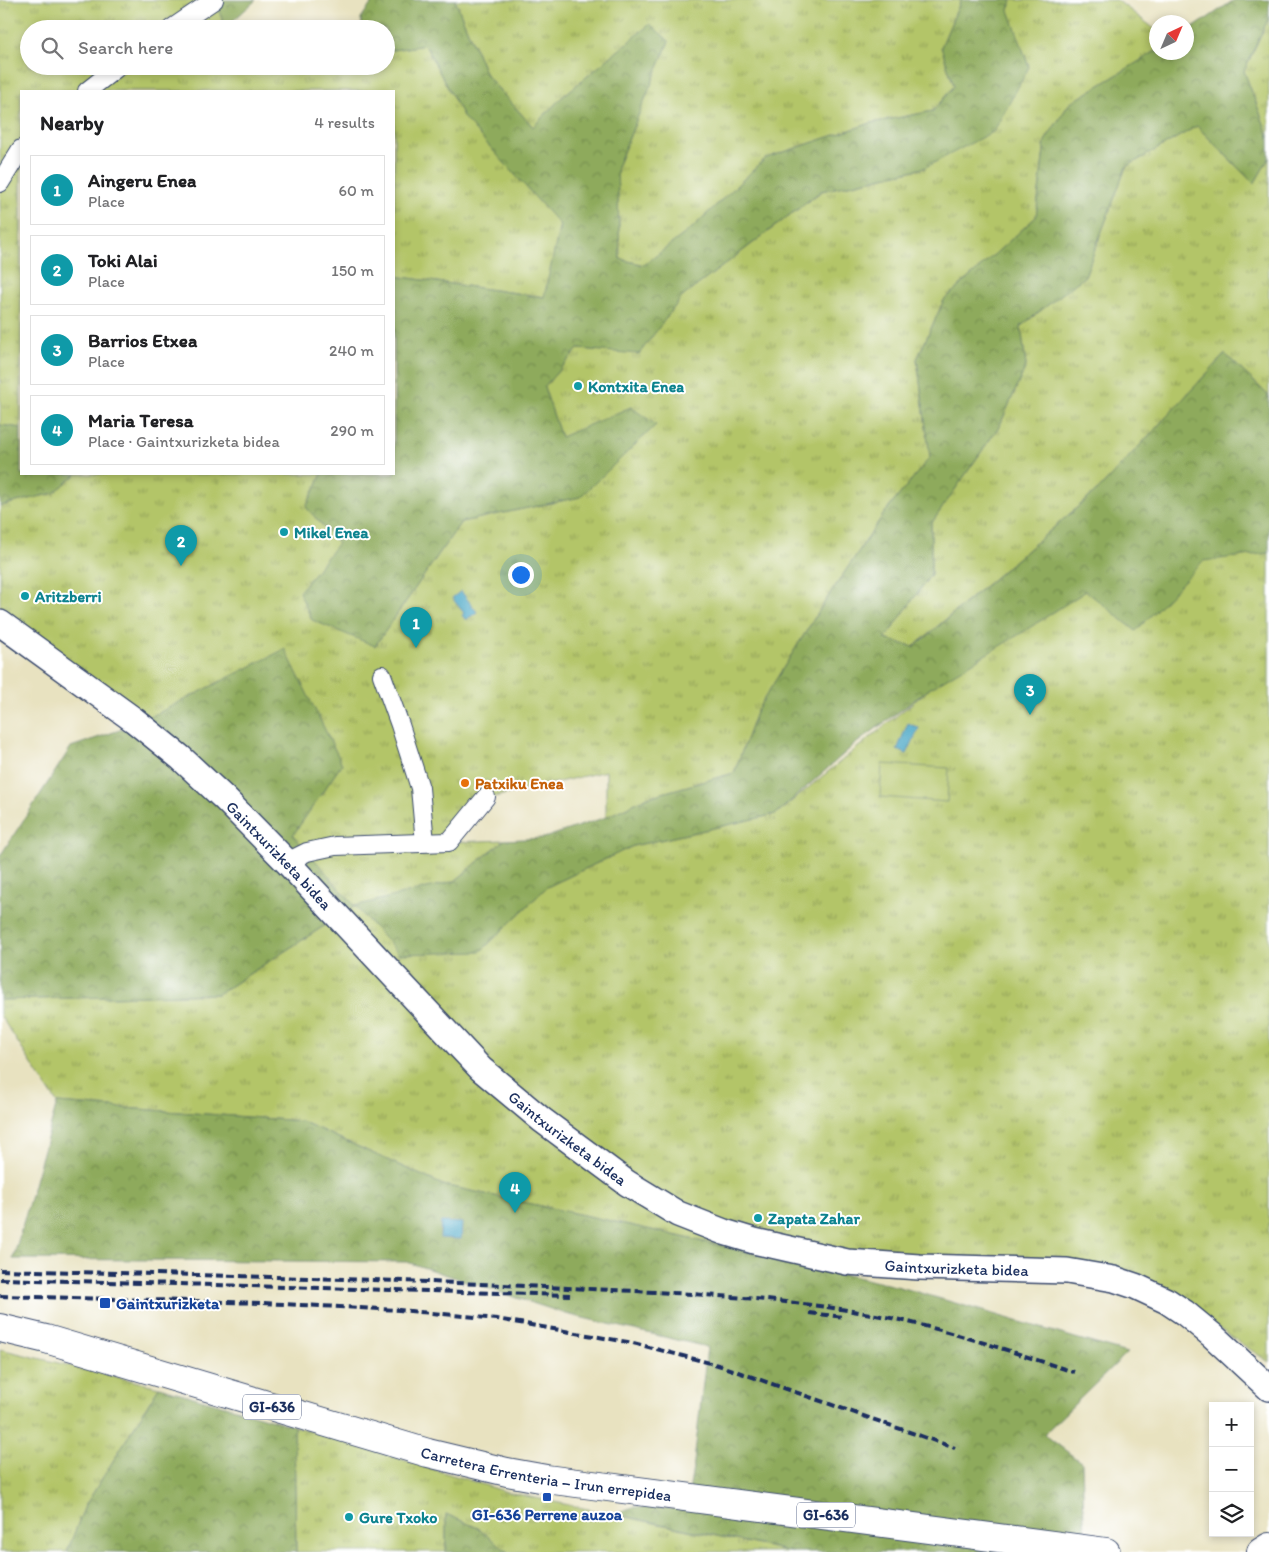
<!DOCTYPE html>
<html lang="en">
<head>
<meta charset="utf-8">
<style>
	body { margin:0; font-family:Itim,sans-serif; background:#f6f6f6; color:#202124 }
	.controls { position:absolute; right:15px; bottom:15px; display:grid; overflow:hidden; border-radius:0px; box-shadow:0 2px 8px #0003 }
	.controls button { width:45px; height:45px; display:grid; place-items:center; padding:0; border:0; border-bottom:1px solid #e0e0e0; background:#fff; color:#202124; font:25px sans-serif }
	.compass { position:absolute; left:1149px; top:15px; width:45px; height:45px; border-radius:50%; background:#fff; box-shadow:0 2px 8px #0003; rotate:44deg }
	.you { position:absolute; left:520px; top:574px; width:18px; height:18px; margin:-12px; border:4px solid #fff; border-radius:50%; background:#1a73e8; box-shadow:0 0 0 8px #1a73e833 }
	.badge { display:grid; place-items:center; width:32px; height:32px; border-radius:50%; background:#c8321e; color:#fff; font-size:16px; font-weight:700 }
	.pin { position:absolute; translate:-50% -41px; filter:drop-shadow(0 1px 2px #0008) }
	.pin::after { content:''; position:absolute; top:26px; width:18px; height:15px; background:inherit; clip-path:polygon(0 0,100% 0,50% 100%) }
	.list { margin:0; padding:0; list-style:none }
	h2 { display:flex; justify-content:space-between; align-items:center; height:65px; margin:0; padding:0 20px; font-size:21px }
	h2 small { font-size:16px; font-weight:400; color:#757577 }
	.list li { display:grid; grid-template-columns:32px 1fr auto; gap:15px; align-items:center; box-sizing:border-box; height:70px; margin:0 10px 10px; padding:0 10px; border:1px solid #e0e0e0; border-radius:0px }
	.list b { display:block; font-size:19px; white-space:nowrap }
	.list p { margin:0; font-size:16px; white-space:nowrap; color:#757577 }
	.list em { font-size:16px; font-style:normal; color:#757577 }
	.icon { flex:none; width:28px; height:28px; fill:none; stroke:currentColor; stroke-width:2; stroke-linecap:round; stroke-linejoin:round }
	.map { position:relative; flex:none; width:1269px; height:1552px; overflow:hidden }
	.search { position:absolute; background:#fff; box-shadow:0 2px 8px #0003; left:20px; top:20px; width:375px; height:55px; display:flex; align-items:center; gap:12px; box-sizing:border-box; padding:0 18px; border-radius:28px; color:#757577; font-size:19px }
	.panel { position:absolute; background:#fff; box-shadow:0 2px 8px #0003; left:20px; top:90px; width:375px; height:385px; border-radius:0px }
	.map>svg:first-child { display:block }
	.grass { fill:url(#grass-tufts); stroke:#677a63 }
	.forest { fill:url(#forest-crowns); stroke:#546c5d }
	.green { fill:#b3c568; stroke:#677a63 }
	.water { fill:#46a6c5; stroke:#306a92 }
	.lines { fill:none; stroke-linecap:round; stroke-linejoin:round }
	.street-casing { stroke:#3a4a6d; stroke-width:20 }
	.secondary-casing { stroke:#3a4a6d; stroke-width:28 }
	.primary-casing { stroke:#3a4a6d; stroke-width:30 }
	.street { stroke:#fff; stroke-width:18 }
	.secondary { stroke:#fff; stroke-width:25 }
	.primary { stroke:#fff; stroke-width:28 }
	.rail { stroke:#1b2f5e; stroke-width:4; stroke-dasharray:8 4; stroke-linecap:butt }
	.culture-dot { fill:#0f9aa8; stroke:#fff; stroke-width:2 }
	.food-dot { fill:#e8710a; stroke:#fff; stroke-width:2 }
	.transit-dot { fill:#1a4fb4; stroke:#fff; stroke-width:2 }
	.labels { text-anchor:middle; stroke-width:4; stroke-linejoin:round; paint-order:stroke }
	.shield { fill:#fff; stroke:#5f6d8e; stroke-width:1 }
	.shield-label { font-size:15px; font-weight:bold; fill:#1b2f5e }
	.culture-label { font-size:16px; font-weight:bold; fill:#0d838f; stroke:#fff; text-anchor:start }
	.food-label { font-size:16px; font-weight:bold; fill:#c56008; stroke:#fff; text-anchor:start }
	.street-label { font-size:16px; fill:#1b2f5e; stroke:#fff }
	.transit-label { font-size:16px; font-weight:bold; fill:#164399; stroke:#fff; text-anchor:start }
</style>
</head>
<body>
<div class="map">
<svg width="1269" height="1552" viewBox="0 0 1269 1552">
	<defs>
		<pattern id="grass-tufts" width="24" height="20" patternUnits="userSpaceOnUse" patternTransform="scale(1.25)"><rect width="24" height="20" fill="#b3c568"/><path d="M3 7l-1-3M5 7V3M7 7l1-3M15 17l-1-3M17 17v-4M19 17l1-3" fill="none" stroke="#91a059"/></pattern>
		<pattern id="forest-crowns" width="20" height="18" patternUnits="userSpaceOnUse" patternTransform="scale(1.25)"><rect width="20" height="18" fill="#8eaa5c"/><path d="M2 6a3 3 0 1 1 6 0M12 15a3 3 0 1 1 6 0" fill="none" stroke="#738b4f"/></pattern>
	</defs>
	<rect width="100%" height="100%" fill="#fff"/>
	<filter id="ink" filterUnits="userSpaceOnUse"><feTurbulence type="fractalNoise" baseFrequency=".02" numOctaves="2"/><feDisplacementMap in="SourceGraphic" scale="10" xChannelSelector="R" yChannelSelector="G"/><feConvolveMatrix kernelMatrix="1 2 1 2 8 2 1 2 1" color-interpolation-filters="sRGB"/></filter>
	<filter id="wash" filterUnits="userSpaceOnUse"><feTurbulence type="fractalNoise" baseFrequency=".0096" numOctaves="4" result="noise"/><feDisplacementMap in="SourceGraphic" scale="20" xChannelSelector="R" yChannelSelector="G"/><feGaussianBlur stdDeviation="1.12" result="paint"/><feColorMatrix in="noise" values="0 0 0 0 0 0 0 0 0 0 0 0 0 0 0 0 0 1.4 0 .05"/><feComposite in="paint" operator="in"/></filter>
	<g filter="url(#wash)">
		<rect width="100%" height="100%" fill="#e8e2c0"/>
		<!-- grass -->
		<path class="grass" d="M0,0H215L226,29H29V66H386V51L425,45L464,118L560,224L545,297L394,276V91H21V428L0,425Z
			M455,0H961L941,47L954,86L933,111L871,123L766,158L692,228L645,265L620,259L617,167L669,41L650,25L561,98L533,127L486,75Z
			M1012,0H1117L1156,30V51L1069,104L1045,141L1036,217L944,300L917,359L930,457L883,515L822,606L757,710L734,773L648,797L606,817V771L494,797L456,842L504,840L455,881L355,907L480,952L547,887L633,846L776,814L932,687L1086,591L1209,553L1269,551V1362L1179,1302L958,1260L780,1259L625,1224L443,1185L301,1121L57,1103L0,1015V1000L218,994L354,907L293,835L342,764L134,725L13,619L0,642V506L54,493L77,474H322L306,507L338,543L375,646L461,522L580,497L631,407L561,438L544,387L578,349L639,353L682,297L822,191L924,168L1029,67L1008,10Z
			M1269,17V137L1244,71Z
			M1197,126L1254,184L1269,158V399L1267,394L1225,354L1099,489L913,647L885,639L931,574V524L1000,425L1026,366L1021,326L1085,276L1126,167Z
			M0,1349L159,1387L85,1506L67,1552H0Z
			M294,1426L507,1492L792,1552H508L478,1528L446,1514V1552H296Z"/>
		<!-- forest -->
		<path class="forest" d="M215,0H256L225,28Z
			M374,0H455L486,75L533,127L561,98L650,24L669,41L617,167L620,259L644,265L692,228L766,158L871,123L933,111L954,86L941,47L961,0H1012L1009,10L1029,67L994,131L924,168L821,191L682,297L639,354L578,349L544,387L561,437L631,407L656,425L580,497L461,522L375,646L312,620L299,592L338,543L306,507L322,474H394V276L544,297L560,225L464,118L425,45L386,51V29H362L361,18Z
			M1234,0H1269V17L1244,71L1269,137V158L1254,184L1197,126L1126,167L1085,276L1021,326L1026,366L1000,425L931,524V574L885,639L914,647L1099,489L1225,354L1267,394L1269,399V553L1203,561L1136,631L1086,591L1023,632L932,687L854,745L776,814L633,846L547,887L480,952L399,954L355,906L218,994L0,1000V856L71,747L134,725L285,649L342,764L293,835L355,906L455,881L504,840L544,838L606,817L648,797L734,773L757,710L822,606L883,515L930,457L917,359L944,300L1036,217L1045,141L1069,104L1156,51V52H1186L1187,32Z
			M0,425L21,428V474H77L54,493L0,506Z
			M57,1103L301,1121L443,1185L625,1224L900,1287L1127,1353L1044,1434L1082,1463L1084,1520L1090,1552H792L614,1514L633,1507L686,1509L694,1462L707,1347L566,1314L407,1262L13,1259Z
			M159,1387L294,1426L296,1552H67L85,1506Z
			M446,1514L478,1528L508,1552H446Z"/>
		<!-- green -->
		<path class="green" d="M882,764L949,768L947,802L880,797Z"/>
		<!-- water -->
		<path class="water" d="M461,591L477,612L467,619H465L462,615L464,613L452,598Z
			M908,723L919,728L907,754L897,750Z
			M441,1222L462,1223L461,1239L440,1238Z"/>
	</g>
	<g filter="url(#ink)">
		<g class="lines">
			<!-- street casing -->
			<g class="street-casing">
				<path id="street" d="M171,29L214,0
					M87,91L119,66
					M0,183L21,149
					M382,675L400,725L420,788L425,843
					M287,862L307,852L335,846L449,842L486,797"/>
			</g>
			<!-- secondary casing -->
			<g class="secondary-casing">
				<g id="secondary">
					<path id="s1" d="M0,623L134,720L181,758L224,798L287,862L481,1069L542,1120L627,1183L678,1214L724,1232L754,1241L847,1262L919,1267L1067,1271L1114,1279L1135,1286L1167,1301L1185,1313L1213,1336L1269,1388"/>
				</g>
			</g>
			<!-- primary casing -->
			<g class="primary-casing">
				<g id="primary">
					<path id="s2" d="M0,1328L46,1339L428,1453L507,1472L546,1479L1106,1552"/>
					<path d="M1261,1552L1269,1547"/>
				</g>
			</g>
			<!-- street -->
			<use href="#street" class="street"/>
			<!-- secondary -->
			<use href="#secondary" class="secondary"/>
			<!-- primary -->
			<use href="#primary" class="primary"/>
			<!-- rail -->
			<path class="rail" d="M0,1270C182,1275 363,1278 545,1287C655,1292 767,1295 876,1315C944,1328 1009,1351 1074,1372
				M0,1279L570,1295
				M0,1296L263,1303L399,1310L497,1319L633,1343L718,1365L955,1448
				M809,1313L844,1317"/>
		</g>
	</g>
	<!-- markers -->
	<g class="culture-dot">
		<circle cx="578" cy="386" r="5"/>
		<circle cx="284" cy="532" r="5"/>
		<circle cx="25" cy="596" r="5"/>
		<circle cx="758" cy="1218" r="5"/>
		<circle cx="349" cy="1517" r="5"/>
	</g>
	<circle class="food-dot" cx="465" cy="783" r="5"/>
	<g class="transit-dot">
		<rect x="99" y="1297" width="12" height="12" rx="2.5"/>
		<rect x="542" y="1492" width="10" height="10" rx="2.5"/>
	</g>
	<g class="labels">
		<!-- shield labels -->
		<g class="shield">
			<rect x="243" y="1394.5" width="58" height="25" rx="4"/>
			<rect x="797" y="1502.5" width="58" height="25" rx="4"/>
		</g>
		<g class="shield-label">
			<text x="272" y="1412">GI-636</text>
			<text x="826" y="1520">GI-636</text>
		</g>
		<!-- culture labels -->
		<g class="culture-label">
			<text x="588" y="392">Kontxita Enea</text>
			<text x="294" y="538">Mikel Enea</text>
			<text x="35" y="602">Aritzberri</text>
			<text x="768" y="1224">Zapata Zahar</text>
			<text x="359" y="1523">Gure Txoko</text>
		</g>
		<!-- food labels -->
		<g class="food-label">
			<text x="475" y="789">Patxiku Enea</text>
		</g>
		<!-- street labels -->
		<g class="street-label">
			<text dy="6" stroke="none"><textPath href="#s1" startOffset="364">Gaintxurizketa bidea</textPath></text>
			<text dy="6" stroke="none"><textPath href="#s1" startOffset="769">Gaintxurizketa bidea</textPath></text>
			<text dy="6" stroke="none"><textPath href="#s1" startOffset="1189">Gaintxurizketa bidea</textPath></text>
			<text dy="6" stroke="none"><textPath href="#s2" startOffset="566">Carretera Errenteria – Irun errepidea</textPath></text>
		</g>
		<!-- transit labels -->
		<g class="transit-label">
			<text x="116" y="1309">Gaintxurizketa</text>
			<text x="547" y="1520" text-anchor="middle">GI-636 Perrene auzoa</text>
		</g>
	</g>
</svg>
<div class="controls">
<button>+</button>
<button>−</button>
<button><svg class="icon" aria-label="layers" viewBox="0 0 24 24"><path d="M12 4l9 5-9 5-9-5zM3 14l9 5 9-5"/></svg></button>
</div>
<svg class="compass" viewBox="-18 -18 36 36"><path d="M0-13l5 13h-10z" fill="#e53935"/><path d="M0 13l5-13h-10z" fill="#757577"/></svg>
<div class="you"></div>
<div class="pin badge" style="left:416px;top:648px;background:#0f9aa8">1</div>
<div class="pin badge" style="left:181px;top:566px;background:#0f9aa8">2</div>
<div class="pin badge" style="left:1030px;top:715px;background:#0f9aa8">3</div>
<div class="pin badge" style="left:515px;top:1213px;background:#0f9aa8">4</div>
<div class="search"><svg class="icon" aria-label="search" viewBox="0 0 24 24"><circle cx="10" cy="10" r="6"/><path d="M15 15l6 6"/></svg>Search here</div>
<section class="panel">
<h2>Nearby<small>4 results</small></h2>
<ul class="list">
<li><span class="badge" style="background:#0f9aa8">1</span><div><b>Aingeru Enea</b><p>Place</p></div><em>60 m</em></li>
<li><span class="badge" style="background:#0f9aa8">2</span><div><b>Toki Alai</b><p>Place</p></div><em>150 m</em></li>
<li><span class="badge" style="background:#0f9aa8">3</span><div><b>Barrios Etxea</b><p>Place</p></div><em>240 m</em></li>
<li><span class="badge" style="background:#0f9aa8">4</span><div><b>Maria Teresa</b><p>Place · Gaintxurizketa bidea</p></div><em>290 m</em></li>
</ul>
</section>
</div>
</body>
</html>
